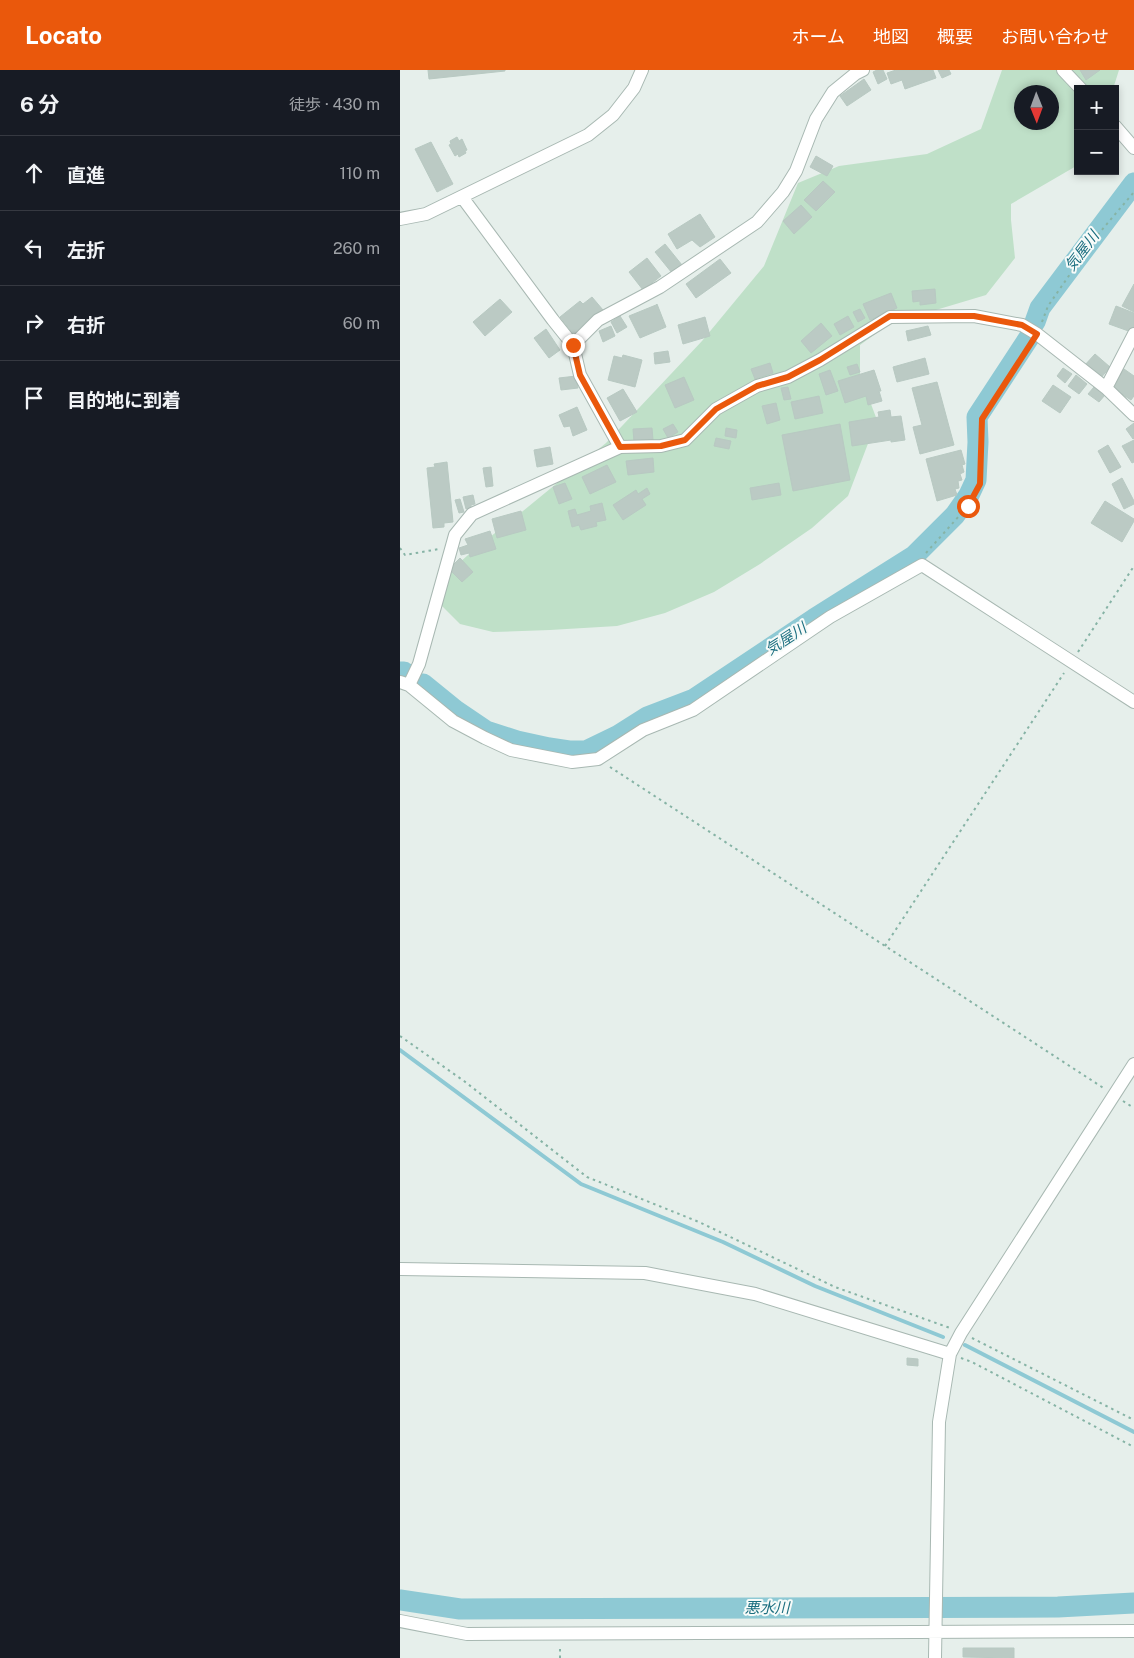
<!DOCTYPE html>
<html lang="ja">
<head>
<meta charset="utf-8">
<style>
	body { margin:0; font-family:"Public Sans","Noto Sans JP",sans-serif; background:#242831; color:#f1f3f6 }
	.controls { position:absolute; right:15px; top:15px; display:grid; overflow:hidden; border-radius:0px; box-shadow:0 2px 8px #0003 }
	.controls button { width:45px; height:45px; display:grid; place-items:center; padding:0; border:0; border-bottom:1px solid #363941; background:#171b24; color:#f1f3f6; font:25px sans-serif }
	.compass { position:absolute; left:614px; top:15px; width:45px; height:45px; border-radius:50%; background:#171b24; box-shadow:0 2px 8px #0003; rotate:179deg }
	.stop { position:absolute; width:15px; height:15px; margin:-11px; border:4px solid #ea580c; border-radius:50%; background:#fff }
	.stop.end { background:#ea580c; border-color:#fff; box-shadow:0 1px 5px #0008 }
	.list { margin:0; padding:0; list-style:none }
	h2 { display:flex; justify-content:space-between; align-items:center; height:65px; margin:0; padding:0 20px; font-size:21px }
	h2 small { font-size:16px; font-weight:400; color:#9ea1a6 }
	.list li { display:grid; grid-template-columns:32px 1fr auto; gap:15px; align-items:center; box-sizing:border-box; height:75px; padding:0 20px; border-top:1px solid #363941 }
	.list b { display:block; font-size:19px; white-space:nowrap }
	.list em { font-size:16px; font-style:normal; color:#9ea1a6 }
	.icon { flex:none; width:28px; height:28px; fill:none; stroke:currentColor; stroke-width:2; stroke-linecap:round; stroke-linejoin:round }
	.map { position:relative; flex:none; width:734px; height:1588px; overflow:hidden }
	header { display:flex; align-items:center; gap:30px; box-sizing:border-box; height:70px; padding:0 25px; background:#ea580c; color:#fff }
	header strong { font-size:24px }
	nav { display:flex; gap:28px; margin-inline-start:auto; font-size:18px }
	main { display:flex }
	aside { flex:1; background:#171b24 }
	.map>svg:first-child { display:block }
	.green { fill:#bfe0c8; fill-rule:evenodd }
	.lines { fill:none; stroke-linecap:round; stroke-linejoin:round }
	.stream { stroke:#8ec9d4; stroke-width:4 }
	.river { stroke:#8ec9d4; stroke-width:21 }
	.building { fill:#bbcac4; stroke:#b8c9c2 }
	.minor-casing { stroke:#a8b8b2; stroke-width:14 }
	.path { stroke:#86b3a5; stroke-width:2; stroke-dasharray:2.5 4; stroke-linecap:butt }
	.minor { stroke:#fff; stroke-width:12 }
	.route { stroke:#ea580c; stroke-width:6 }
	.labels { text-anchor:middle; stroke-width:4; stroke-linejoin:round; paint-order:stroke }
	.water-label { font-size:15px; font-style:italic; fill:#1c6f80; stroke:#f7fbf9 }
</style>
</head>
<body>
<header>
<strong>Locato</strong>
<nav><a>ホーム</a><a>地図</a><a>概要</a><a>お問い合わせ</a></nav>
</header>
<main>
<aside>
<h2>6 分<small>徒歩 · 430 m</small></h2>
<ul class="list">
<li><svg class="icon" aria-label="ahead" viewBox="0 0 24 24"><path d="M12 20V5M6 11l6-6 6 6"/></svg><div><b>直進</b></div><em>110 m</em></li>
<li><svg class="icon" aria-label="left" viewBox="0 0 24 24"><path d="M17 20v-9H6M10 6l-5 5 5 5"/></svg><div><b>左折</b></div><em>260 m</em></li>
<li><svg class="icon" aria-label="right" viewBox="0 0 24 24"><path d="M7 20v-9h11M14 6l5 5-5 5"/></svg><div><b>右折</b></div><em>60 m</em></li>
<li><svg class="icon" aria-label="arrive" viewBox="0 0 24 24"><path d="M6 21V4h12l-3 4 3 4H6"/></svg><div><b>目的地に到着</b></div></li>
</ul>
</aside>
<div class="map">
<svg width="734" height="1588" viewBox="0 0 734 1588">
	<rect width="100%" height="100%" fill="#e6efeb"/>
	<!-- green -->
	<path class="green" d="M602,0H719L713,19H678V95L611,134V150L615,188L586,225L489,254L460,275V305L477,350L448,426L412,458L360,494L314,522L265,543L217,556L150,560L93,562L60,554L42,536V508L76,478L123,441L206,373L302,271L364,196L398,113L439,96L527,84L581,59ZM622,22H652V52H622Z"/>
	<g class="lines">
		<!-- stream -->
		<path class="stream" d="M0,980L181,1114L323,1172L415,1216L543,1267
			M565,1275L734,1362"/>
		<!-- river -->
		<path class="river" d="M635,252L640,238L734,113
			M0,602H4
			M23,614L55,640L86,661L117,671L149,678L169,681H186L217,666L247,647L294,629L414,549L514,486L555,445L569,425L576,410L578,372L577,347L630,266
			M0,1530L60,1539L658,1537L734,1533"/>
	</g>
	<!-- building -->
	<path class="building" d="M28,0H105V1L29,9Z
		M477,0H483L487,9L478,14L473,2Z
		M496,0H533L536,8L505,19L502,10L491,14L487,3Z
		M538,0H549L551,4L542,8Z
		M680,0H700L686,10Z
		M464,9L471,20L447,36L440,26Z
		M57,67L59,71L62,69L67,80L65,81L66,83L59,87L58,84L55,86L49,75L51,74L50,71Z
		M31,72L53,114L37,122L15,79Z
		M416,86L433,96L427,106L410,97Z
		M423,111L435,122L416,141L404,130Z
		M401,135L412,147L394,164L383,151Z
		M300,144L315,167L300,177L292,170L277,179L268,164Z
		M265,174L282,195L272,203L255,182Z
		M247,188L261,206L243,220L229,202Z
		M320,189L331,203L296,228L286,214Z
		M734,214V242L722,236Z
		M535,219L536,233L520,235V231L513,232L512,221Z
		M491,223L497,238L470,250L463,234Z
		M192,227L203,240L174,265L160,247L180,231L183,234Z
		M100,229L112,242L85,266L73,252Z
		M257,234L266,257L240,268L229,246L256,235Z
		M716,236L734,243V263L709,254Z
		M460,239L465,248L458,252L453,242Z
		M220,246L227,257L217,263L211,252Z
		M448,246L454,257L440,265L434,254Z
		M305,247L310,266L283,274L278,255Z
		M421,253L432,266L411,283L401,271Z
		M211,256L215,266L203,272L199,261Z
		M528,256L531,265L508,271L506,261Z
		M146,259L160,280L149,288L134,268Z
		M268,281L270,292L255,294L254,283Z
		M695,284L710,297L700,309L684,296Z
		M223,285L242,290L235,317L208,310L214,286L222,288Z
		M525,288L529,304L497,312L493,297Z
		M370,293L373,303L355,309L351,299Z
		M457,294L460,302L450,305L447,297Z
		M663,298L672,304L665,313L657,306Z
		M724,299L734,306V326L731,330L711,317Z
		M430,300L438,321L426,325L419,304Z
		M474,300L481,321H479L482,331L468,335L466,326L445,333L438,311Z
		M676,305L687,314L679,324L668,316Z
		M176,306L178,318L161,320L159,308Z
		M284,307L294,330L275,338L265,315Z
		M537,312L554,375L520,384L513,357L522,355L512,318Z
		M653,315L671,327L660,343L642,331Z
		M388,317L391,329L384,330L381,318Z
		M694,317L705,325L699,332L688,324Z
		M223,319L237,342L220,351L207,328Z
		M419,326L423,343L395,349L391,332Z
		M376,333L380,350L367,354L362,336Z
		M177,337L187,360L173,366L170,356L164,357L159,345Z
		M490,340L491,347L501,346L505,370L491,372V370L452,376L449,352L479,347L478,342Z
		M734,353V368L733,369L726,359Z
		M273,354L278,362L268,368L263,359Z
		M440,354L450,410L393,421L382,365Z
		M252,358L253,370L234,372L233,359Z
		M326,358L337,360L336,368L325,366Z
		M316,368L331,371L329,379L314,376Z
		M734,370V392L732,393L722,376Z
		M708,375L721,397L710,403L698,381Z
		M150,377L153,394L137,397L134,380Z
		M561,380L565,394L562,395L564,402L560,404L562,410L558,411L559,418L555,419L557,425L537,431L526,389Z
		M253,388L254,402L228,405L226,391Z
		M47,392L53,452L44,453V457L33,458L27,398L35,397L34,394Z
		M207,395L216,412L190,424L182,407Z
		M91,397L93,416L86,417L83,398Z
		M722,408L734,431V434L724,439L712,414Z
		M165,413L172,429L159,434L153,417Z
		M379,413L381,425L352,430L350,418Z
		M247,418L250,424L242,429L246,435L223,450L213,435L236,420L238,424Z
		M73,425L75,434L71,435V438L66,439L63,427Z
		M60,429L64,442L59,443L55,430Z
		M705,431L734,449V451L722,472L691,453Z
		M202,433L206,450L196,452L197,456L181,460L179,455L172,457L168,441L175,439L177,445L191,441L190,436Z
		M121,441L126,460L97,468L92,449Z
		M90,461L96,479L70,487L69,483L61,485L59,478L68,475L65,469Z
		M60,488L73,502L62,512L49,499Z
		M507,1288L518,1289V1296L507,1295Z
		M563,1578H614V1588L563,1587Z"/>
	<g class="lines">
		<!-- minor casing -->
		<g class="minor-casing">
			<path id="minor" d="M663,0L681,19
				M715,56L734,78
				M62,127L153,250L173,275L180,305L220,377
				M0,149L26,144L188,65L213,45L234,18L242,0
				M173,275L198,250L260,217L357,152L383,122L396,101L416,49L433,22L455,4L463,0
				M706,318L734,264
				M0,612L9,615L53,651L85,668L111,680L172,692L198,689L243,660L293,640L430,547L522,495L734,632
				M9,615L19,594L55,465L72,444L220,377L261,376L285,370L316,339L357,316L388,307L420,290L490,247L574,246L622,255L637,264L706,318L734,345
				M0,1199L245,1203L355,1224L550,1284L561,1263L734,994
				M0,1551L67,1564L734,1561
				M535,1588L539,1352L550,1284"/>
		</g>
		<!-- path -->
		<path class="path" d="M642,252L648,236L695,168L734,122
			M0,478L5,485L39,479
			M526,483L568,436L580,414L582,349L631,274
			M678,582L734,496
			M210,697L705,1019
			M485,876L664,603
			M0,966L64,1011L187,1107L299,1152L435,1217L550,1258
			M723,1031L734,1038
			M572,1268L734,1350
			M561,1288L572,1292L734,1377
			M160,1588V1576"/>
		<!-- minor -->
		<use href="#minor" class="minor"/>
	</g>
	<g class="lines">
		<!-- route -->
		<path class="route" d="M173,275L180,305L220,377L261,376L285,370L316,339L357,316L388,307L420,290L490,246H574L622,255L637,264L582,349L580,414L568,436"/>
	</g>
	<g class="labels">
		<!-- water labels -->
		<g class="water-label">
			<text transform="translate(682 181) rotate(-53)" y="5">気屋川</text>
			<text transform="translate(386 569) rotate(-33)" y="5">気屋川</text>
			<text x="367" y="1543">悪水川</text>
		</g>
	</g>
</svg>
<div class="controls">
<button>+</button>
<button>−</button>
</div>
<svg class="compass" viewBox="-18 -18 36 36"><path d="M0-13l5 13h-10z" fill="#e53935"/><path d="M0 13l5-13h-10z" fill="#9ea1a6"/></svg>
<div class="stop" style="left:568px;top:436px"></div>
<div class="stop end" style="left:173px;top:275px"></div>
</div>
</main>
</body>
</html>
